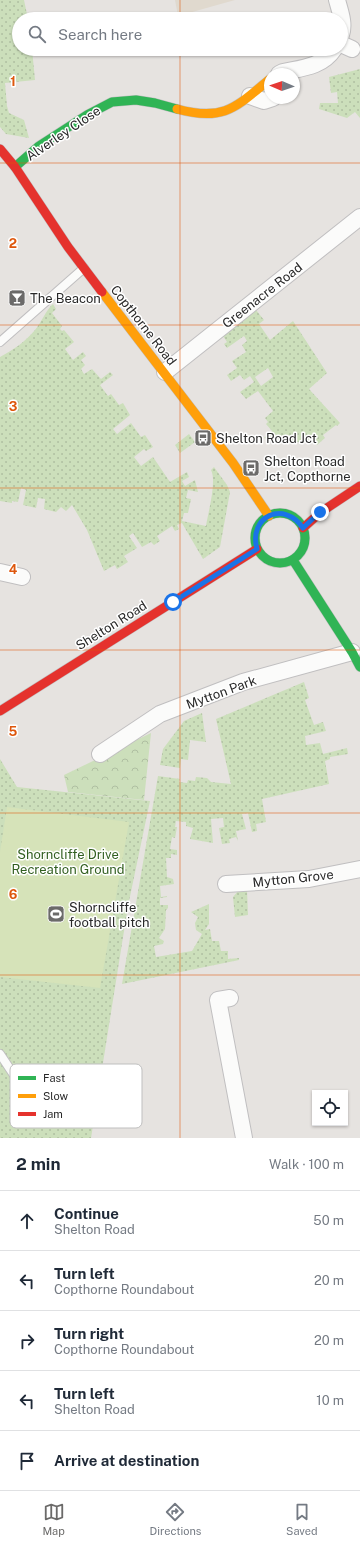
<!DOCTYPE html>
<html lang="en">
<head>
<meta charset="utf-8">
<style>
	body { margin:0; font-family:"Public Sans",sans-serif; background:#f6f6f7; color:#1f2937 }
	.controls { position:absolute; right:12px; bottom:12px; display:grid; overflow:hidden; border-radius:0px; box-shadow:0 1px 3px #0004 }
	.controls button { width:36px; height:36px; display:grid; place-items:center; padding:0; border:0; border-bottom:1px solid #e0e1e3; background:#fff; color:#1f2937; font:20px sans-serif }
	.compass { position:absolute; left:264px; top:68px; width:36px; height:36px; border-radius:50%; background:#fff; box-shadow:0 1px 3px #0004; rotate:272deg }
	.stop { position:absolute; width:12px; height:12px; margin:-9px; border:3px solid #1a73e8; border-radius:50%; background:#fff }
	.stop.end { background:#1a73e8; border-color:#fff; box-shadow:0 1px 4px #0008 }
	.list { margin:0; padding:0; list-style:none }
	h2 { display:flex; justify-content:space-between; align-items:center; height:52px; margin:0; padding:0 16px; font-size:17px }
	h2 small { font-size:13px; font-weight:400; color:#747a83 }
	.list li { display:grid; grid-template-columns:26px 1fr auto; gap:12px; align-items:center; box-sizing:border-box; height:60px; padding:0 16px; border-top:1px solid #e0e1e3 }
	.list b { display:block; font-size:15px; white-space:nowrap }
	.list p { margin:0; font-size:13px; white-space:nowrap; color:#747a83 }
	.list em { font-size:13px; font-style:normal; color:#747a83 }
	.icon { flex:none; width:22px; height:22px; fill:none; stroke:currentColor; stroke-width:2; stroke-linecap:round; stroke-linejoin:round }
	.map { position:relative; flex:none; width:360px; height:1138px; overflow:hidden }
	.search { position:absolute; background:#fff; box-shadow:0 1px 3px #0004; left:12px; right:12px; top:12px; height:44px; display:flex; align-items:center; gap:10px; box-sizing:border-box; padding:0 14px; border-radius:22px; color:#747a83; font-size:15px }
	.sheet { height:352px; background:#fff }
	nav { display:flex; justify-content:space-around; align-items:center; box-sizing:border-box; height:56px; border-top:1px solid #e0e1e3; background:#fff; font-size:11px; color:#747a83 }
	nav a { display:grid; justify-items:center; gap:2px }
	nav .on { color:#6b6a69 }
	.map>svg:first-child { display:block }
	.education { fill:#e0d9ce }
	.green { fill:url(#green-dots); fill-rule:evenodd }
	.forest { fill:url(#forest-crowns) }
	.pitch { fill:#d6e3b9 }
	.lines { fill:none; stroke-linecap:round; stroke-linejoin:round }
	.lane-casing { stroke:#c0bfc0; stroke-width:10 }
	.street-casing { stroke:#c0bfc0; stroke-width:18 }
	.fast-casing { stroke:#c0bfc0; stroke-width:10 }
	.slow-casing { stroke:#c0bfc0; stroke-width:10 }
	.jam-casing { stroke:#c0bfc0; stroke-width:10 }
	.lane { stroke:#fbfbfa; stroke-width:8 }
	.street { stroke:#fbfbfa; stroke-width:16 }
	.fast { stroke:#30b455; stroke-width:9 }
	.slow { stroke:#ff9f0a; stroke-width:9 }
	.jam { stroke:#e5322d; stroke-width:9 }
	.route { stroke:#1a73e8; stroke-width:5 }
	.grid { fill:none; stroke:#de570d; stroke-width:1; stroke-opacity:0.55 }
	.labels { text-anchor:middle; stroke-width:3; stroke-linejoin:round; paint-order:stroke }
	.street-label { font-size:13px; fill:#292929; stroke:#fff }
	.poi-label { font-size:13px; fill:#292929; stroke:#fff; text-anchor:start }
	.park-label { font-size:13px; fill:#325f20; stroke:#fff }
	.key { fill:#fff; stroke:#bfbfbf; stroke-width:1 }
	.key-label { font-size:11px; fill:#292929 }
	.grid-label { font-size:13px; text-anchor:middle; font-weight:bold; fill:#de570d; stroke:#fff; stroke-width:3; stroke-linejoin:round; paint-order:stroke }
</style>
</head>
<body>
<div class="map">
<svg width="360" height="1138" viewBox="0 0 360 1138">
	<defs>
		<pattern id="green-dots" width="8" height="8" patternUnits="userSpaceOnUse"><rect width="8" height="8" fill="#ccdfbb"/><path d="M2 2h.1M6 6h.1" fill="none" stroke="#afbfa1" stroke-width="1.8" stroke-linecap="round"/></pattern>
		<pattern id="forest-crowns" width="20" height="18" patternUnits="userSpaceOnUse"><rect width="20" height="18" fill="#ccdfbb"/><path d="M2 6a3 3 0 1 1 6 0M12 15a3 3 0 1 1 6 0" fill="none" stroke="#afbfa1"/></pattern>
	</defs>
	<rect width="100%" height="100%" fill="#e6e3e0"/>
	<!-- education -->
	<path class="education" d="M175,0H235L178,16Z"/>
	<!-- green -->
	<path class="green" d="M0,0H24L28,19H19V49H32L35,80L5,83L7,106L9,113L24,120L29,138L6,134L0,127Z
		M360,69V118L355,112L347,118L319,109L320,103H338L337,92L331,93L329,77Z
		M53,304L56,309L52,313L62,326L60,329L62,331L64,330L74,342L65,349L73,360L83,352L86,356L81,360L85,365L81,369L84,374L92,369L101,379L110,372L113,375L100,385L108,396L111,394L119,405L123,403L130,415L113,429L117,434L131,423L141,437L145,435L153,447L146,451L144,449L134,457L141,466L153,457L170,482L187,472L189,477L182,481L185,486L195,480L198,492L188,490L186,498L191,499L188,513H184L182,521L206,526C208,513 217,481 211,470L214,467L227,485L230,492L220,547L203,559L182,523L177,525L179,529L175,531L172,526L157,536L160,541L154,545L151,542L142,547L133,533L129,536L137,548L124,556L128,562L117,569L115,565L104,571L87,530L72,505L66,511L61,507L56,512L44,509L45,499L38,498L36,508L23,505L26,490L21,488L18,502L12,501V503L0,501V357C13,350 25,342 35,330C42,322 45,311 53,304Z
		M256,310L264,320L259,324L270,340L293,321L327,373L309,389L340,423L337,426L336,425L323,435L325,438L317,445L311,438L304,443L290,441V436L282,435V440L264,438L272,431L266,424L268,422L265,418L273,411L258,391L246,399L240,392L254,382L250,376L244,380L240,375L231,381L227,375L237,368L232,361L246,352L242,345L247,341L244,336L227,348L224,344L227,342L223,336ZM268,368L273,377L261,386L255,377Z
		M189,434L195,442L180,453L175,445Z
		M304,682L309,698L305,700L314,725L323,722L326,731L305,736L306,745L320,743L323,754L347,748L348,754L330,757V759L325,761L329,784L262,799L266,822L256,824L257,831L252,832L248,813L242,814L246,829L236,831L238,841L236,837L229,839L230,843L222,844L219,828L224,827L223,818L211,819L213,843L190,839L193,828L186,826V822L176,821L175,827H177L175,838L172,837L170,849L177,850V855L171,854V858H166L167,877L173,879L174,884L160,886L161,897L167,896V897L160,898V905H168V908L166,910L165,929L159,938L164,941L163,944L154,946L156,957L192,951L202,934L196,930L195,923L198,917L191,912L209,904V924L205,930L210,929L212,941H219L221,951H228V959L239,958V960L122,984L158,776L180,779L179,782L187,783L188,780L195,781L196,777L207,778L211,782L231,784L216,719Z
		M202,713L206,742L190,740L188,760L181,759L180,768L160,765L163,749L184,721Z
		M0,759L17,787L150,801L128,906L91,1138H0Z
		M239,890H247L248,915L235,917L233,897Z"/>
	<!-- forest -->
	<path class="forest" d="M151,733L144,800L68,792L64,775Z"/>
	<!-- pitch -->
	<path class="pitch" d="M7,807L129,822L100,988L0,977V852Z"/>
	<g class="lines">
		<!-- lane casing -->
		<g class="lane-casing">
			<path id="lane" d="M0,342L84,268
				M0,1054L37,1110"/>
		</g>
		<!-- street casing -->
		<g class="street-casing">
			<path id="street" d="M337,0C340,11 345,24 341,35
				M341,44L352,49
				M279,74L283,72C302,68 322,67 334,49
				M250,96L264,101L273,98
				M165,372L360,217
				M0,572L22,577
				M100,754L160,714L243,682L352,652
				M226,884L309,879L360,869
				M230,998L218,1000L244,1138"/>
		</g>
		<!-- fast casing -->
		<g class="fast-casing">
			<path id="fast" d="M15,167L39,146L87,115L112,102L136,100L155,103L177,109
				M255 538a25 25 0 1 1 50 0a25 25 0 1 1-50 0Z
				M293,560L352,652L360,667"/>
		</g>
		<!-- slow casing -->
		<g class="slow-casing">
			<path id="slow" d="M177,109C224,122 236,107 270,79
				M102,292L233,463L269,516"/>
		</g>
		<!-- jam casing -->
		<g class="jam-casing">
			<path id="jam" d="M0,149L15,167L68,247L102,292
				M303,528L321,512L360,486
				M0,711L257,549"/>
		</g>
		<!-- lane -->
		<use href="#lane" class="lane"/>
		<!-- street -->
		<use href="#street" class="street"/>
		<!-- fast -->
		<use href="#fast" class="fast"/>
		<!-- slow -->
		<use href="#slow" class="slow"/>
		<!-- jam -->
		<use href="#jam" class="jam"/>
	</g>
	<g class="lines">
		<!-- route -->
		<path class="route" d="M173,602L257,549C248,516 284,500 303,528L320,512"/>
	</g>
	<!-- grid -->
	<path class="grid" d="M180,0V19M180,49V1138M0,163H360M0,325H360M0,488H360M0,650H360M0,813H360M0,975H360"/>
	<!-- icons -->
	<defs>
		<g id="bar-square" transform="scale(0.9)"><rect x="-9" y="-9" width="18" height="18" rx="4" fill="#6b6a69" stroke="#fff"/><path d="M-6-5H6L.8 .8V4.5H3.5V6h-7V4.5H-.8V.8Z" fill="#fff"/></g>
		<g id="bus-square" transform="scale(0.9)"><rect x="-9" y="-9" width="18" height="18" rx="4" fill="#6b6a69" stroke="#fff"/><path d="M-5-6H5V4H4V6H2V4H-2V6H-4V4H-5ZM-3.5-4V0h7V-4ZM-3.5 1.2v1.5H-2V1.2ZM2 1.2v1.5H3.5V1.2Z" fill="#fff"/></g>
		<g id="stadium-square" transform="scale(0.9)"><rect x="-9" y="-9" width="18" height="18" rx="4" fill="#6b6a69" stroke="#fff"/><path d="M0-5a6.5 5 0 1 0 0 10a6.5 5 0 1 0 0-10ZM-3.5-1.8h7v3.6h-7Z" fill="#fff"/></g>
	</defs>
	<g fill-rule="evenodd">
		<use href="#bar-square" x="17" y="298"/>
		<use href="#bus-square" x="203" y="438"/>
		<use href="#bus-square" x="251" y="468"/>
		<use href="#stadium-square" x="56" y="914"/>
	</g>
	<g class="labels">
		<!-- street labels -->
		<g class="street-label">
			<text transform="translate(63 133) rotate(-34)" y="5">Alverley Close</text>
			<text transform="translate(262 295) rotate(-38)" y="5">Greenacre Road</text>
			<text transform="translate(144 325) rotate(52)" y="5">Copthorne Road</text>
			<text transform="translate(111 625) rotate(-32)" y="5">Shelton Road</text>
			<text transform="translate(221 692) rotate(-20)" y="5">Mytton Park</text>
			<text transform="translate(293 878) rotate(-6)" y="5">Mytton Grove</text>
		</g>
		<!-- poi labels -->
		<g class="poi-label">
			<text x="30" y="303">The Beacon</text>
			<text x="216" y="443">Shelton Road Jct</text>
			<text x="264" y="466">Shelton Road<tspan x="264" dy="15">Jct, Copthorne</tspan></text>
			<text x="69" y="912">Shorncliffe<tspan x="69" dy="15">football pitch</tspan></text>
		</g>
		<!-- park labels -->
		<g class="park-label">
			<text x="68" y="859">Shorncliffe Drive<tspan x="68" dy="15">Recreation Ground</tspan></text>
		</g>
	</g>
	<!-- legend -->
	<rect x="10" y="1064" width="132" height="64" rx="6" class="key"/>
	<rect x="18" y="1076" width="18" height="4" fill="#30b455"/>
	<rect x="18" y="1094" width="18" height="4" fill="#ff9f0a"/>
	<rect x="18" y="1112" width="18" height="4" fill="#e5322d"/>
	<g class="key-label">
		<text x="43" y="1082">Fast</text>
		<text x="43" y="1100">Slow</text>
		<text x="43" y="1118">Jam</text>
	</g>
	<g class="grid-label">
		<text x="13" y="86">1</text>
		<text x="13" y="248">2</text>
		<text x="13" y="411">3</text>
		<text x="13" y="574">4</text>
		<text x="13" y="736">5</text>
		<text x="13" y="899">6</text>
	</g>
</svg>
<div class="controls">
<button><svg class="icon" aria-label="locate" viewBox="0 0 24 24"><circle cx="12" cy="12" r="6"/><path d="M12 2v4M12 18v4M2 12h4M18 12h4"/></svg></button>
</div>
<svg class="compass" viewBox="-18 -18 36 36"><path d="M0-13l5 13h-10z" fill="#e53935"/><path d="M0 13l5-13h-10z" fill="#747a83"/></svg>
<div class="stop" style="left:173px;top:602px"></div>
<div class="stop end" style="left:320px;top:512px"></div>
<div class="search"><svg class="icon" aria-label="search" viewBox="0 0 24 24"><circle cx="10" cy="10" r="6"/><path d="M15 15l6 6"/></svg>Search here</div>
</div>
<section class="sheet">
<h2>2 min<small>Walk · 100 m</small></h2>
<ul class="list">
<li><svg class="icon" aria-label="ahead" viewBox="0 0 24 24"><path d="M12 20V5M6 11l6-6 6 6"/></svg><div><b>Continue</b><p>Shelton Road</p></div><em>50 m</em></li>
<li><svg class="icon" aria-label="left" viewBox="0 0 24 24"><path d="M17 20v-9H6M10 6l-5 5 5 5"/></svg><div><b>Turn left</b><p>Copthorne Roundabout</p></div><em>20 m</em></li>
<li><svg class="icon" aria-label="right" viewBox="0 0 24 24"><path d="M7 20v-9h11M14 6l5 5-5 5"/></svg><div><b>Turn right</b><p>Copthorne Roundabout</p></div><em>20 m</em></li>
<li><svg class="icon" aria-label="left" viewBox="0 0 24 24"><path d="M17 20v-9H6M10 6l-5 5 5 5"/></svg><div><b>Turn left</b><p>Shelton Road</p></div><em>10 m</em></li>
<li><svg class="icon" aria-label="arrive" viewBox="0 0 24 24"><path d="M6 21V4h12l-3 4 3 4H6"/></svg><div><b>Arrive at destination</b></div></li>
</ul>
</section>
<nav>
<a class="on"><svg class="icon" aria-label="map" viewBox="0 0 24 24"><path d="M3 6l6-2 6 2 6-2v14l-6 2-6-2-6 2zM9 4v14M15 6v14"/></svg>Map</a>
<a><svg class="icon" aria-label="directions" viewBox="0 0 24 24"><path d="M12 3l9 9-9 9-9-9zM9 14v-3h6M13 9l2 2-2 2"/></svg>Directions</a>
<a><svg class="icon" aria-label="saved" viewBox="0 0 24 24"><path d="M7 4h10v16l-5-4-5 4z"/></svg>Saved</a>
</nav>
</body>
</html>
